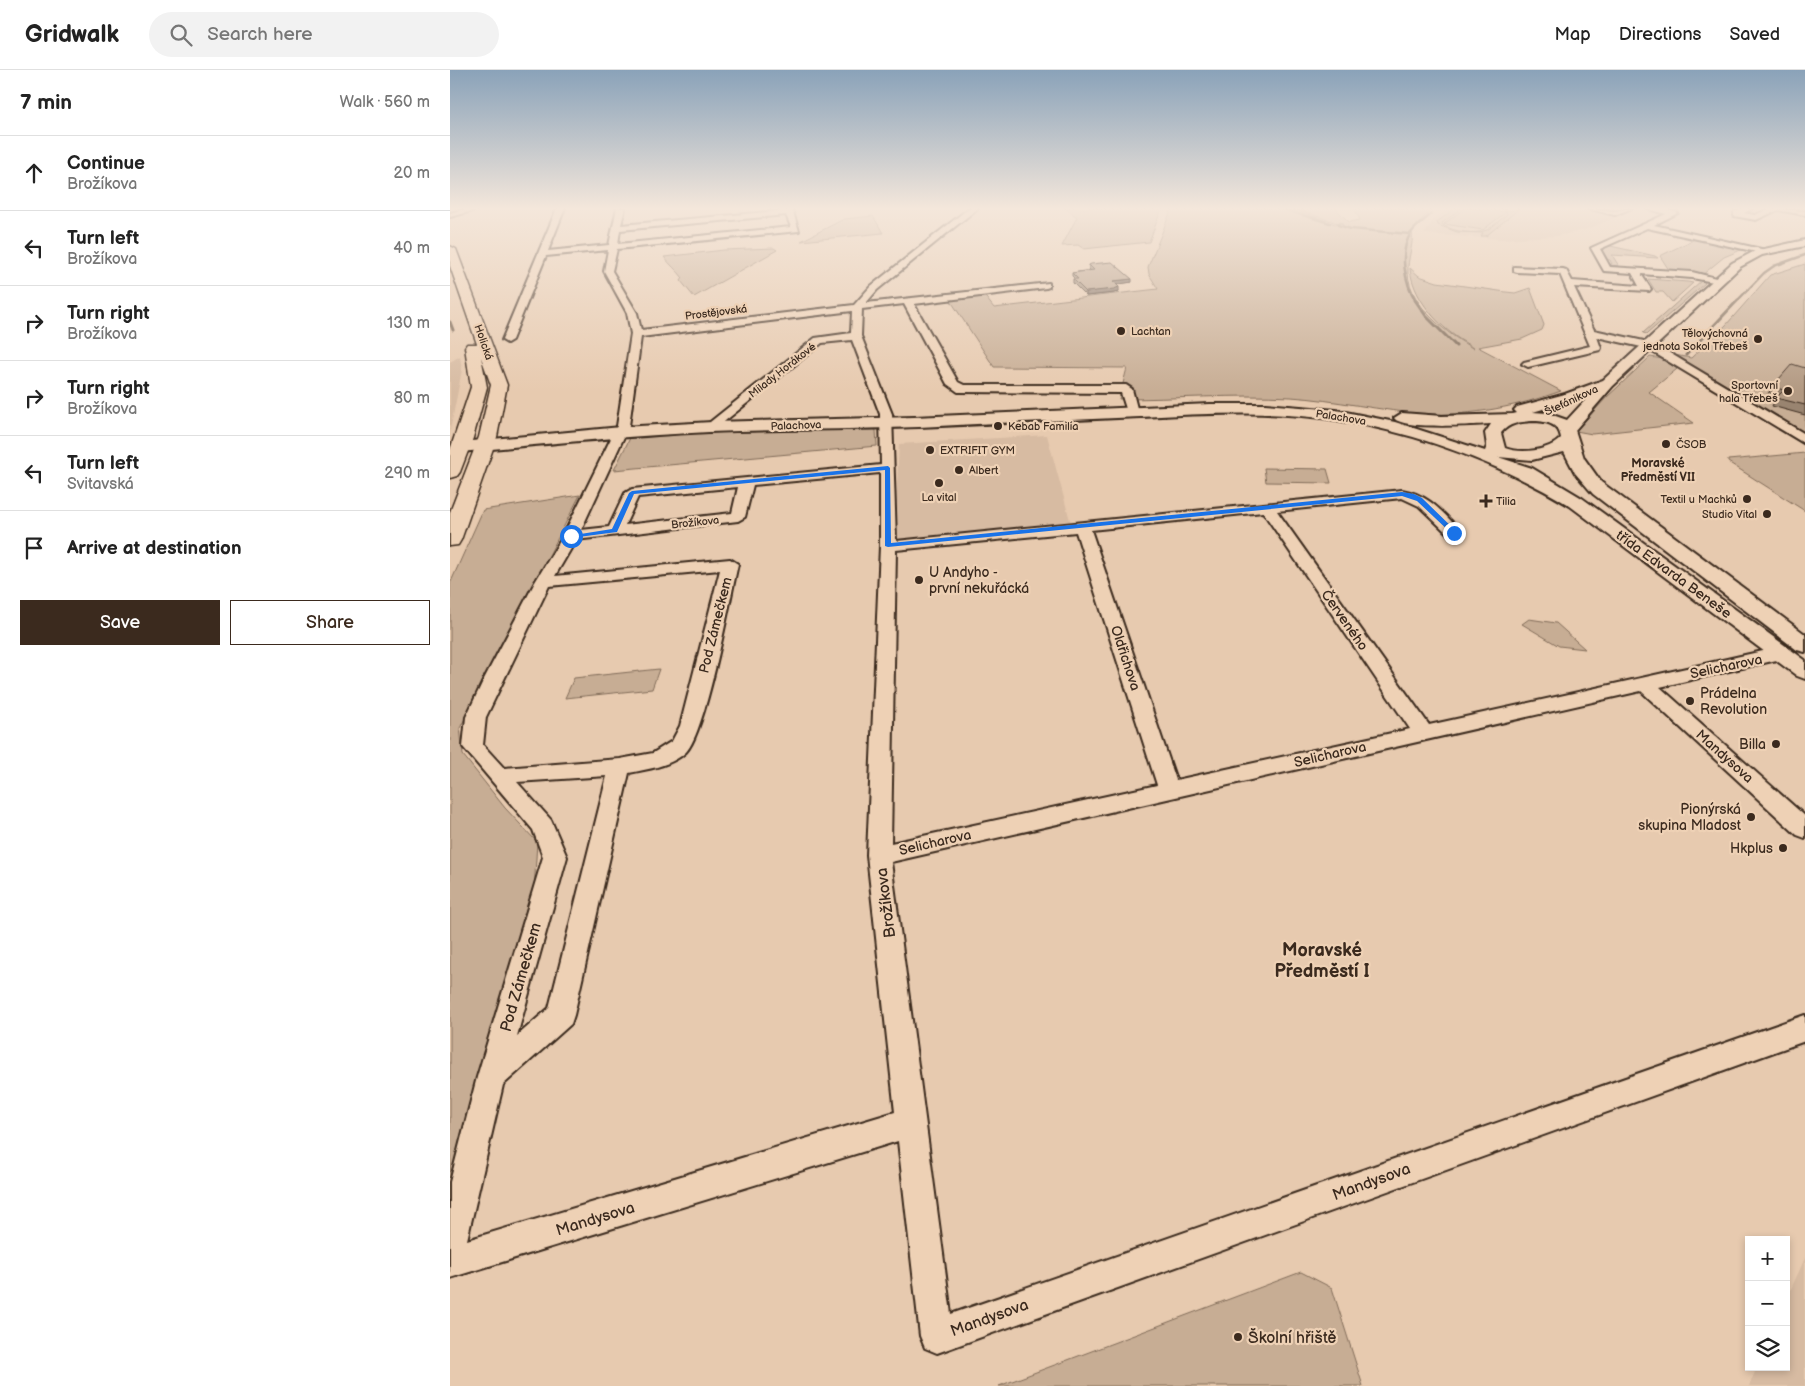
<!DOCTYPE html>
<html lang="en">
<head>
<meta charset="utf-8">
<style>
	body { margin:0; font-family:"Balsamiq Sans",sans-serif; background:#f2f2f2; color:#222 }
	.controls { position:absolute; right:15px; bottom:15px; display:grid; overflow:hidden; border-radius:0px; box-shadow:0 2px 8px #0003 }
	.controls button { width:45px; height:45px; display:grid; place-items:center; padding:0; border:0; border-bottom:1px solid #e0e0e0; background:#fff; color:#222; font:25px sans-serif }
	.stop { position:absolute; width:15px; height:15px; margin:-11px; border:4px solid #1a73e8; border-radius:50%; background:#fff }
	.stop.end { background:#1a73e8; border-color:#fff; box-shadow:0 1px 5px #0008 }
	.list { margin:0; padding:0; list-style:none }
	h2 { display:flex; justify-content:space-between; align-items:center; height:65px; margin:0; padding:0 20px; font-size:21px }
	h2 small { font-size:16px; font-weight:400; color:#767676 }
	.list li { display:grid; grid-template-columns:32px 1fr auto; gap:15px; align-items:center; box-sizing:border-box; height:75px; padding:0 20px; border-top:1px solid #e0e0e0 }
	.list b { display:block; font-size:19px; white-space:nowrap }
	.list p { margin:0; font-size:16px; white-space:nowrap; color:#767676 }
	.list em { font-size:16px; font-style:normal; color:#767676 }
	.actions { display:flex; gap:10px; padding:15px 20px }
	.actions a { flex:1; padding:11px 0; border:1px solid #3b2a1e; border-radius:0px; text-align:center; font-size:18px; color:#3b2a1e }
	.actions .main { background:#3b2a1e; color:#fff }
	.icon { flex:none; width:28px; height:28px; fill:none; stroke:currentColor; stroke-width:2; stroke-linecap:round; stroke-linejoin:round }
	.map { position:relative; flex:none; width:1355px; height:1316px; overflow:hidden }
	header { display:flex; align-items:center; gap:30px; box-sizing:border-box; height:70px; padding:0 25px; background:#fff; border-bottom:1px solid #e0e0e0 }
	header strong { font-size:24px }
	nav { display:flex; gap:28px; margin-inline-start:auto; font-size:18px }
	.search { width:350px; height:45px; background:#f2f2f2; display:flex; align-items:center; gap:12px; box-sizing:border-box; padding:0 18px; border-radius:28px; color:#767676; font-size:19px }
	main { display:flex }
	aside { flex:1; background:#fff }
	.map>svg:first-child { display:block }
	.built { fill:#d7bba2 }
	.green { fill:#c7ad94; stroke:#816c59 }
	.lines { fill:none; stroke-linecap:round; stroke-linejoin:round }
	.stream-far1 { stroke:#766250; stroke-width:2.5 }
	.stream { stroke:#766250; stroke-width:3 }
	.minor-casing { stroke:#3b2a1e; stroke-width:4 }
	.tertiary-casing { stroke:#3b2a1e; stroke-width:4 }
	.primary-casing { stroke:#3b2a1e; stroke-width:3 }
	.minor { fill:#eed1b5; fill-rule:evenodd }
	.tertiary { fill:#eed1b5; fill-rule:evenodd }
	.primary { fill:#eed1b5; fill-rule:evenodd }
	.wall { fill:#998470; stroke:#3b2a1e }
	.shaded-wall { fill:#7d6b5b; stroke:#3b2a1e }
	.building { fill:#b29982; stroke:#3b2a1e }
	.route { fill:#1a73e8 }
	.poi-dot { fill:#3b2a1e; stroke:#eed1b5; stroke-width:2 }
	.labels { text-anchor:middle; stroke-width:4.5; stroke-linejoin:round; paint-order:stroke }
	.far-street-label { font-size:11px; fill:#3b2a1e; stroke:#eed1b5 }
	.far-poi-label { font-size:11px; fill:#3b2a1e; stroke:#eed1b5; text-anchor:start }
	.far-neighbourhood-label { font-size:12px; font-weight:bold; fill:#3b2a1e; stroke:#eed1b5 }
	.poi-label { font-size:14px; fill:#3b2a1e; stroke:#eed1b5; text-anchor:end }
	.street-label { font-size:14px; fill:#3b2a1e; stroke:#eed1b5 }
	.near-street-label { font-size:16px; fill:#3b2a1e; stroke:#eed1b5 }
	.near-poi-label { font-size:16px; fill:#3b2a1e; stroke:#eed1b5; text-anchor:start }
	.near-neighbourhood-label { font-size:18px; font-weight:bold; fill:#3b2a1e; stroke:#eed1b5 }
</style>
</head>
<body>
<header>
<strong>Gridwalk</strong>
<div class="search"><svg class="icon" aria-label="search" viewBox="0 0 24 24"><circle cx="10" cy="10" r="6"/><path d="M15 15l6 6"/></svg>Search here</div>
<nav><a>Map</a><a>Directions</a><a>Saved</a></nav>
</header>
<main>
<aside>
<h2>7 min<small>Walk · 560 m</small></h2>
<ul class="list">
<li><svg class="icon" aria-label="ahead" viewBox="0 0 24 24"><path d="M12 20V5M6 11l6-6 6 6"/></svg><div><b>Continue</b><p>Brožíkova</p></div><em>20 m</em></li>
<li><svg class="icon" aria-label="left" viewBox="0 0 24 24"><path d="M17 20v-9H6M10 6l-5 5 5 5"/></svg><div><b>Turn left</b><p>Brožíkova</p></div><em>40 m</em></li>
<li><svg class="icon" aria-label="right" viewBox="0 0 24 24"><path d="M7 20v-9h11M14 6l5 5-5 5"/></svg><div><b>Turn right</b><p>Brožíkova</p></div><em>130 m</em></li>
<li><svg class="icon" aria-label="right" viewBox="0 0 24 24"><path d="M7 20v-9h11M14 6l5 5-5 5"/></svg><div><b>Turn right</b><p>Brožíkova</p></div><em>80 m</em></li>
<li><svg class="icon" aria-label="left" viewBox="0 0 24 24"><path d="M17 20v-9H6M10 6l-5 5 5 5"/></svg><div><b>Turn left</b><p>Svitavská</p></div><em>290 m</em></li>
<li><svg class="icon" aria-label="arrive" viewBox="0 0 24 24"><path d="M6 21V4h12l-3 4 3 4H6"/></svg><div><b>Arrive at destination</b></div></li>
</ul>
<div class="actions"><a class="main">Save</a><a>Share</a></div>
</aside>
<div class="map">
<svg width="1355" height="1316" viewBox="0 0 1355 1316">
	<rect width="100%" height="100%" fill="#e7caaf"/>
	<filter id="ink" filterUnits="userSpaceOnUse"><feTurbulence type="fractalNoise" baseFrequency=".02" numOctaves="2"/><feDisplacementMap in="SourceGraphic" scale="10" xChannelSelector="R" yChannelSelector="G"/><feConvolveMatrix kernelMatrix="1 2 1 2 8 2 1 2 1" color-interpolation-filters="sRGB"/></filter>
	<g filter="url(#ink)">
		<!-- built -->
		<path class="built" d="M999,138H1189L1135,160L1107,166L1051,169L974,164L985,148Z
			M10,286L12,300L0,361V292Z
			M597,365L621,454L450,471L444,467L449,374Z
			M1355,1188V1316H1299L1307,1297H1336V1230Z"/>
		<!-- green -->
		<path class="green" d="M615,138H712L699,172L634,179L628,175L612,176L627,147Z
			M722,138H840L885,154L893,153L884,152L843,138H885L899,152L910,150L904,138H982L962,161C964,176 957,188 958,203C960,237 998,264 1024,279C1019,274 1011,271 1005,266C984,251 962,225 960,198L969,206L987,212L1056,222L1065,223L1080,218L1094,255L1092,260L1072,269L1028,277L1111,321C1069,336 1022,346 977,344C931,341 886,330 841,327C783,324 726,329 669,329L677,298L544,297L499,228L533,224L544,238L708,219L699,204L698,197Z
			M1006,138H1012L992,153L993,155C1004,162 1025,165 1037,160C1044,156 1051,149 1057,144L1056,141L1050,138L1061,141L1070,138L1036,166H1031L1033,163L1007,162L988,155L987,152Z
			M1015,138L1056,142L1033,160L994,154Z
			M423,146L433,163L351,171L394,149Z
			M1247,168L1298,177L1274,187L1252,205L1212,200H1219L1210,186Z
			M1156,175L1205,186L1208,188L1162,185L1169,196L1157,195L1162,194L1160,190L1153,189L1151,179Z
			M324,178L327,180L244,227L231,211L233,208C228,201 220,195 214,187L274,180Z
			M1355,194V363H1351L1219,284L1241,288L1276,255L1320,205Z
			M1198,209L1238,212L1243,213L1222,232L1213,222H1206Z
			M1252,210L1255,213L1197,264L1193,263Z
			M1200,287L1213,289L1227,299L1199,322L1244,353L1142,364L1126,361L1156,328Z
			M416,357L426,360L427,376L164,400L180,368L189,364Z
			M1355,383V441L1278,392V390Z
			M814,398L877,399L881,413L816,412Z
			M130,425L10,658L13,685L55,738L87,772L84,821L0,1108V514L33,440Z
			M1079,549L1106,553L1135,579L1109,576L1072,554Z
			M209,599L202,619L115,628L124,608Z
			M851,1202L882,1218L913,1316H549Z"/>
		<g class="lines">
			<!-- stream-far1 -->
			<path class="stream-far1" d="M828,138L880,153
				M888,155L901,159L960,164
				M966,231C955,213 948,183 961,163C966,156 975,150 981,144
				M1287,231L1314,203L1324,196L1355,185"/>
			<!-- stream -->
			<path class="stream" d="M965,230L976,246L1006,276
				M0,252L3,260
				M1236,285L1288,230"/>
			<!-- minor casing -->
			<g class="minor-casing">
				<path id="minor" d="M19,138H33L0,147V143Z
					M107,138H115L98,181L159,175L167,138H175L171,155L339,140L343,142L349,161L167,179L162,201L187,243L191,260L404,235L421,216L519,138H528L427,220L416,233L599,213V217L596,218L464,234L508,312L514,315H676L682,319L688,342L682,346L678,345L671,323L508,322L497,314L454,234L412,239L411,266L442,344L446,471L952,420C978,424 992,442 1010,460L1013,463L1010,466H1000L969,436L952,428L827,441L979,655L1331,577L1337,579L1340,583L1337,587L1331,589L1210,617L1355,746V768L1347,765L1191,621L441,792L501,1244L1355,945V971L487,1283L475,1278L470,1266L448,1071L0,1208V1112L27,1007L93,787L83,760L13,677L16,647L33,611L85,512L113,466L167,356L181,264L177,243L154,201L158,180L96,186L62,270L57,273L52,270ZM336,145L341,157L168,174L170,160ZM402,241L401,263L365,268L260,352L266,356L270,355L372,273L402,270L430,344L431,395L182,419L175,423L159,457L131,460L179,356L191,267ZM430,403V476L417,785L445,1042L17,1170L53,1015L121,954L124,945L179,703C199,699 221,696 236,682C256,662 280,529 288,494L280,489L105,506L126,470L288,451L295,447L303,415ZM288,417L282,443L175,455L188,427ZM813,442L960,659L726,710L641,460ZM626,462L707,715L441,773L446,480ZM270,500L230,656L222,671L203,683L170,689L54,698L33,675L36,647L99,516ZM157,706L99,938L67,966L117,787L101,750L67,712Z
					M1136,138L1164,141L1182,138L1165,145Z
					M1196,138H1212L1228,143L1204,155L1320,181L1316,184L1197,158L1150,179L1160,197L1242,202L1274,210L1269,213L1242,208L1191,204L1201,219L1199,221L1124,217L1144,260L1203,273L1355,364V374L1196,278L1147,267L1151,278L1150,280L1078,297L1072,294L1074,292L1140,276L1110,204L1067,202L1064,201V197L1113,199L1116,200L1122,211L1189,216L1182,203L1154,201L1141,178L1216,144Z
					M1293,138H1303L1294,143L1305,145L1320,138L1355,141V145L1328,140L1306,150L1284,146V142Z"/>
			</g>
			<!-- tertiary casing -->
			<g class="tertiary-casing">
				<path id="tertiary" d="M1355,170V176L1312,185L1290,197L1163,316L1125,360L1134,388L1151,412L1355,564V582L1347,580L1143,424L1125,403L1114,382L1082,390L1048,387L1082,398L1132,428L1355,590V609L1347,606L1120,436C1049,393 969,363 887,350C822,340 755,344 690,347C616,350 542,353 469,357C399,360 329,359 259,362C176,366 94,374 11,382L5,381L3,377L5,373L11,372L171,357L262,352L464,347L760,334H815L886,340L945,352L1035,381L1037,376L1035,363L1041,354C1025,355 952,360 944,348L952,343L992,346L1063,344L1067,343L1064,340L1067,337L1115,324L1153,310L1282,193L1305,181ZM1140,325L1117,350L1097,343L1083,342ZM1082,351C1095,351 1109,353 1111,368C1099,381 1071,384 1055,378L1051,363C1059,353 1070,352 1082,351Z"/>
			</g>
			<!-- primary casing -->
			<g class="primary-casing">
				<path id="primary" d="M0,176L6,179L57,315L47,367L11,470L8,475L0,476V442L29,367L41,315L31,287L37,317L23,368L10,402L7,406L0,408V380L21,317L15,277L17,274H27L0,196Z"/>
			</g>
			<!-- minor -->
			<use href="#minor" class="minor"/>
			<!-- tertiary -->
			<use href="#tertiary" class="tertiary"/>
			<!-- primary -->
			<use href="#primary" class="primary"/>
		</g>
		<!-- wall -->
		<path class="wall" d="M639,195L682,212L666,214L669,221L664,223L636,226L623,213V209H625L622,206V203L640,200L639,199Z
			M1355,298V345L1322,336L1326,328L1317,326L1322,317Z"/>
		<!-- shaded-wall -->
		<path class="shaded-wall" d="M682,209V212L663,215V211Z
			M669,217V221L664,223L636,226V222Z"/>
		<!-- building -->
		<path class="building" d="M662,192L682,209L663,211L669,217L664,219L636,222L623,209H628L622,203L644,200L639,195L641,194Z
			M1342,294L1355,298V335L1326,328L1334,320L1322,317Z"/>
	</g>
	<!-- sky -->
	<linearGradient id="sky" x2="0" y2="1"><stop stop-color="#8aa2b9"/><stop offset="0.43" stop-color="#f4e7db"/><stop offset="1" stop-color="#f4e7db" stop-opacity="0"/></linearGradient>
	<rect width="1355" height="322" fill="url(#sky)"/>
	<!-- route -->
	<path class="route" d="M438,396L440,398L441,473L952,422L964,424L972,428L1008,463L1002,464L967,431L952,426L438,477L435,476V400L184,424L167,462L121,468L118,466L162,459L179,423L182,421Z"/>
	<!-- markers -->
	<g class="poi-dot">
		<circle cx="671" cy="261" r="5"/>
		<circle cx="1308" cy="269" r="5"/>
		<circle cx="1338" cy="321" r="5"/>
		<circle cx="548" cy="356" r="5"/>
		<circle cx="1216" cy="374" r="5"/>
		<circle cx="480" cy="380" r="5"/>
		<circle cx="509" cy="400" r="5"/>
		<circle cx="489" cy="413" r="5"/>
		<circle cx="1297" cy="429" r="5"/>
		<path d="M1033.5 423.5h5v5h5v5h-5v5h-5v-5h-5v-5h5z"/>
		<circle cx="1317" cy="444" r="5"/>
		<circle cx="469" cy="510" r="5"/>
		<circle cx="1240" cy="631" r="5"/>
		<circle cx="1326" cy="674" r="5"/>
		<circle cx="1301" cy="747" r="5"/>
		<circle cx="1333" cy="778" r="5"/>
		<circle cx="788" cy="1267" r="5"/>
	</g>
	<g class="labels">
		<!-- far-street labels -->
		<g class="far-street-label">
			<text transform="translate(266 242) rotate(-7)" y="4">Prostějovská</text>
			<text transform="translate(34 272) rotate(71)" y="4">Holická</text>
			<text transform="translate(332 300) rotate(-38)" y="4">Milady Horákové</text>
			<text transform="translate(1121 330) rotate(-25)" y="4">Štefánikova</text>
			<text transform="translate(891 347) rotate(9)" y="4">Palachova</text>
			<text transform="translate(346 355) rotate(-2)" y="4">Palachova</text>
			<text transform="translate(245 452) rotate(-6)" y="4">Brožíkova</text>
		</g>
		<!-- far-poi labels -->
		<g class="far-poi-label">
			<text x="681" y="265">Lachtan</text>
			<text x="1298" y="267" text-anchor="end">Tělovýchovná<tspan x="1298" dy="13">jednota Sokol Třebeš</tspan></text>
			<text x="1328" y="319" text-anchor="end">Sportovní<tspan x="1328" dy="13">hala Třebeš</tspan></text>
			<text x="558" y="360">Kebab Familia</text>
			<text x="1226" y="378">ČSOB</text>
			<text x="490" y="384">EXTRIFIT GYM</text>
			<text x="519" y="404">Albert</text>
			<text x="489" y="431" text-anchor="middle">La vital</text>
			<text x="1287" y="433" text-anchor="end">Textil u Machků</text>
			<text x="1046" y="435">Tilia</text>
			<text x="1307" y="448" text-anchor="end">Studio Vital</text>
		</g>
		<!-- far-neighbourhood labels -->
		<g class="far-neighbourhood-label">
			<text x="1208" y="397">Moravské<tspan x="1208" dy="14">Předměstí VII</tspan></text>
		</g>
		<!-- poi labels -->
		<g class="poi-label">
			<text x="479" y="507" text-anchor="start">U Andyho -<tspan x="479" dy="16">první nekuřácká</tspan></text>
			<text x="1250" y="628" text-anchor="start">Prádelna<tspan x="1250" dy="16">Revolution</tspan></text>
			<text x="1316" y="679">Billa</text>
			<text x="1291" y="744">Pionýrská<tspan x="1291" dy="16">skupina Mladost</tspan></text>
			<text x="1323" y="783">Hkplus</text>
		</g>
		<!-- street labels -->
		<g class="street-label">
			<text transform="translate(1224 504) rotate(36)" y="5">třída Edvarda Beneše</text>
			<text transform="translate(895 550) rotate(55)" y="5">Červeného</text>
			<text transform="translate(265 555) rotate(-76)" y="5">Pod Zámečkem</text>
			<text transform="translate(676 588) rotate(72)" y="5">Oldřichova</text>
			<text transform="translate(1276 596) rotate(-12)" y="5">Selicharova</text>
			<text transform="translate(880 684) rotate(-13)" y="5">Selicharova</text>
			<text transform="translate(1275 686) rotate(42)" y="5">Mandysova</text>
			<text transform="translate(485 772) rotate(-13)" y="5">Selicharova</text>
		</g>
		<!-- near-street labels -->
		<g class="near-street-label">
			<text transform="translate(435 833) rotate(-97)" y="6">Brožíkova</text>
			<text transform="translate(70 907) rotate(-74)" y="6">Pod Zámečkem</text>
			<text transform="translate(921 1111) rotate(-20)" y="6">Mandysova</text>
			<text transform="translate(145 1148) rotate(-17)" y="6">Mandysova</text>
			<text transform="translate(539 1247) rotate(-20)" y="6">Mandysova</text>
		</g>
		<!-- near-poi labels -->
		<g class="near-poi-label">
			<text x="798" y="1273">Školní hřiště</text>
		</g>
		<!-- near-neighbourhood labels -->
		<g class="near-neighbourhood-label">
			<text x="872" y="886">Moravské<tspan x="872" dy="21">Předměstí I</tspan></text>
		</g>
	</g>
</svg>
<div class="controls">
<button>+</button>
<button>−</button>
<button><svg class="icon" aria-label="layers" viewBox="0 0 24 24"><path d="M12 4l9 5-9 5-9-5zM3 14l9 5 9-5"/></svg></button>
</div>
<div class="stop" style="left:121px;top:466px"></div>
<div class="stop end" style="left:1004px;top:463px"></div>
</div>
</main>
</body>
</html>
